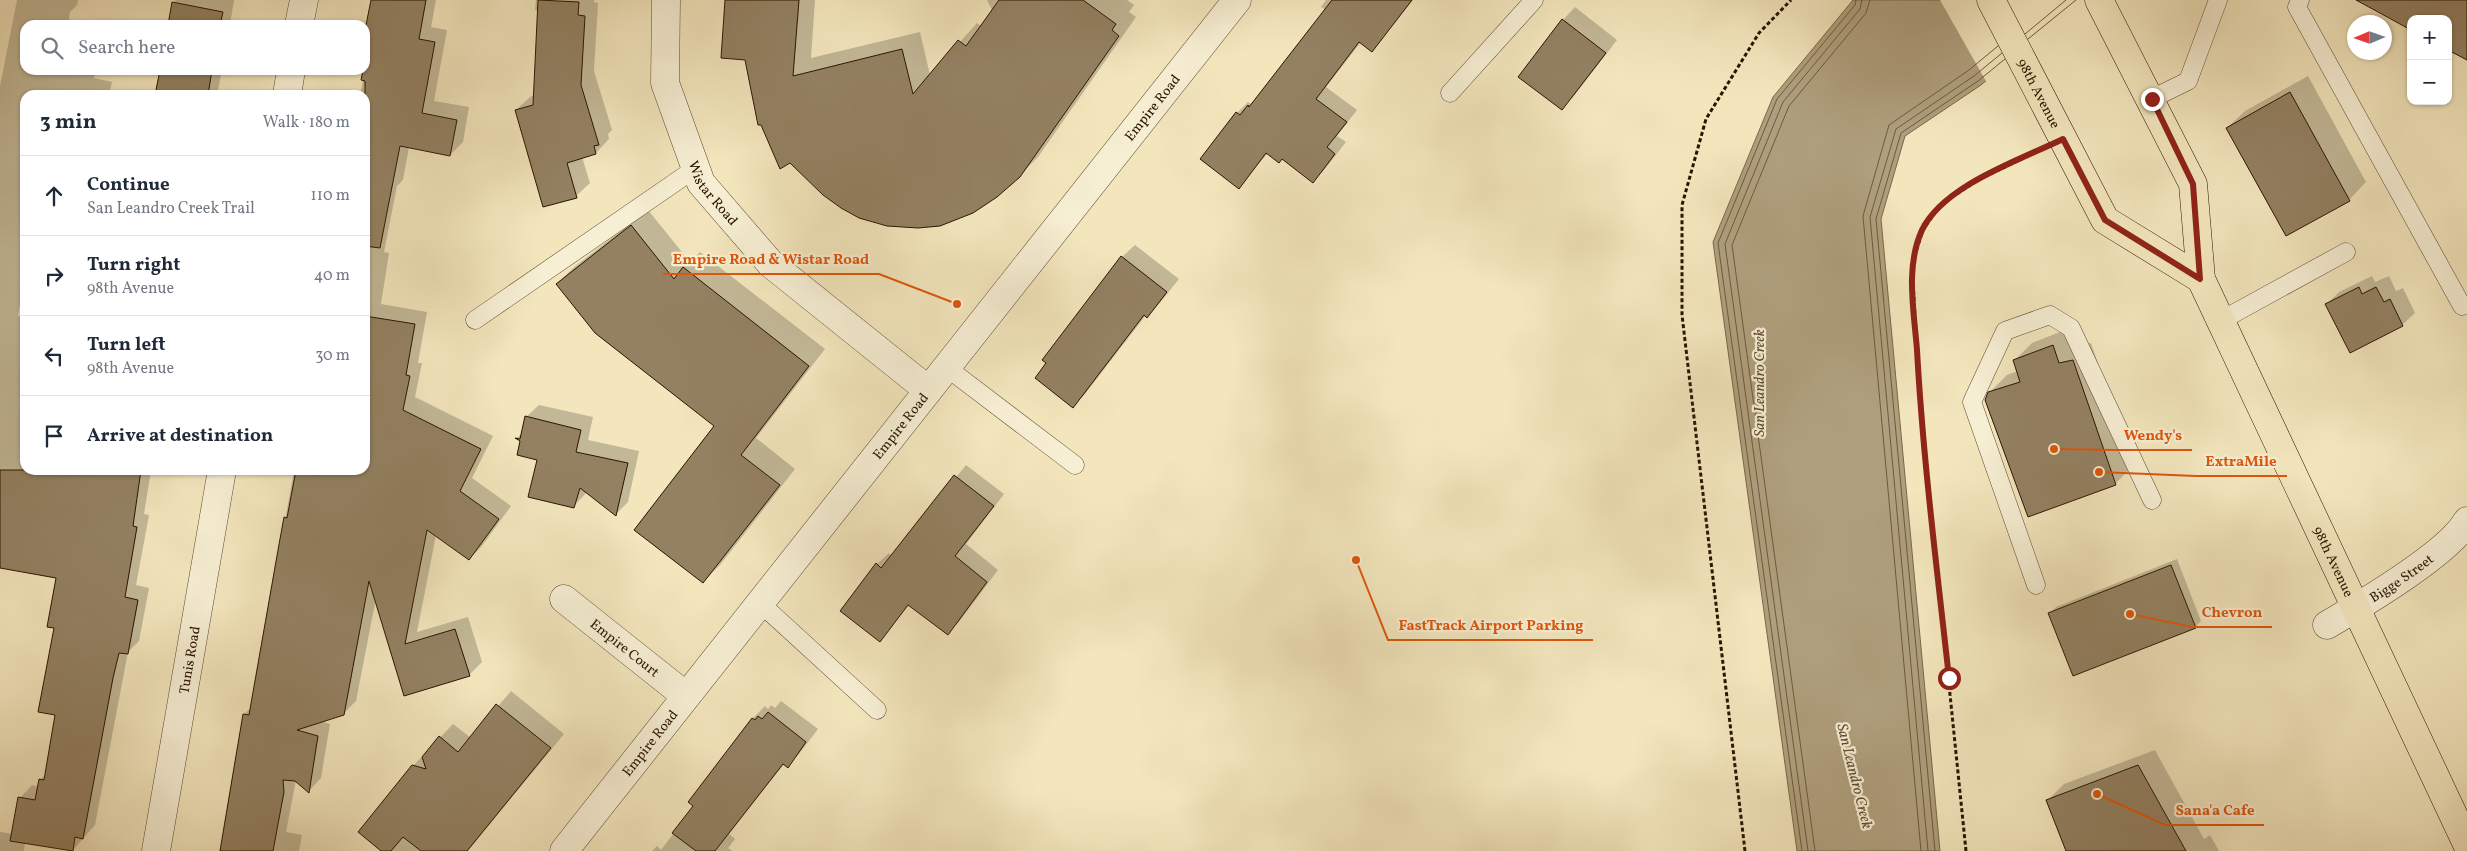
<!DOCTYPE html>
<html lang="en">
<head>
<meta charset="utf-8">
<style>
	body { margin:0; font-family:Vollkorn,serif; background:#f6f6f7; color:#1f2937 }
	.controls { position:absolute; right:15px; top:15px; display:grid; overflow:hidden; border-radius:10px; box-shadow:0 1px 4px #0004 }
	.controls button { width:45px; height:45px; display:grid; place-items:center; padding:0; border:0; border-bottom:1px solid #e0e1e3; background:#fff; color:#1f2937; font:25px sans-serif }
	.compass { position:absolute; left:2347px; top:15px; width:45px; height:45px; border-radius:50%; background:#fff; box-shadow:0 1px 4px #0004; rotate:268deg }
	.stop { position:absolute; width:15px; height:15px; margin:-11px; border:4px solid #8f2418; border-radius:50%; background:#fff }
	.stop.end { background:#8f2418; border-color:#fff; box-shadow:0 1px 5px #0008 }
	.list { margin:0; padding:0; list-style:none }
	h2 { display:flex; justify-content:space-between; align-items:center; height:65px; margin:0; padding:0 20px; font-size:21px }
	h2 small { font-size:16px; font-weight:400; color:#747a83 }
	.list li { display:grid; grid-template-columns:32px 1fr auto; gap:15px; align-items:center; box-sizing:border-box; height:80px; padding:0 20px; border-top:1px solid #e0e1e3 }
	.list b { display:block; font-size:19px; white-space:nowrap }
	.list p { margin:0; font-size:16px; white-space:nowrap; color:#747a83 }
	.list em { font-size:16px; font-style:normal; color:#747a83 }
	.icon { flex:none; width:28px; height:28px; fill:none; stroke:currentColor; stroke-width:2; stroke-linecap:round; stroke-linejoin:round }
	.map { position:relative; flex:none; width:2467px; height:851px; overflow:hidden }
	.search { position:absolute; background:#fff; box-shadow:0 1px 4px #0004; left:20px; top:20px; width:350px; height:55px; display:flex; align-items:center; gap:12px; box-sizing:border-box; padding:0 18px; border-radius:15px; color:#747a83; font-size:19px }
	.panel { position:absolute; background:#fff; box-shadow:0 1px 4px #0004; left:20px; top:90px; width:350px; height:385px; border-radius:15px }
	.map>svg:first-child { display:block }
	.water { fill:#af9f7d; stroke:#7a674b }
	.pier { fill:#f3e6bd }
	.shadow { fill:#0003 }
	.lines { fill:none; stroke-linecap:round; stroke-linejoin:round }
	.shore { stroke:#6c5a3e; stroke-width:1 }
	.building { fill:#938162; stroke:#2a1400 }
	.lane-casing { stroke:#5c482f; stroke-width:19 }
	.street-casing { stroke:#5c482f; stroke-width:29 }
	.primary-casing { stroke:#2a1400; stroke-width:29 }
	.path { stroke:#2a1400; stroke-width:3; stroke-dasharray:4 2.5; stroke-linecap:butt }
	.lane { stroke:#f7efd4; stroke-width:18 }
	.street { stroke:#f7efd4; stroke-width:28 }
	.primary { stroke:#f3e6bd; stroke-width:28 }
	.route { stroke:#8f2418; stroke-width:6 }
	.labels { text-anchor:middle; stroke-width:4.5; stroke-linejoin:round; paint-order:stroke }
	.street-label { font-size:14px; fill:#2a1400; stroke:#f7efd4 }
	.water-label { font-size:15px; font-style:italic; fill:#5f4c32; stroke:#f7efd4 }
	.leader { fill:none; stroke:#de560b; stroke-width:2 }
	.callout-dot { fill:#de560b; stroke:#f7efd4; stroke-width:2 }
	.callout-label { font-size:15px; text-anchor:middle; font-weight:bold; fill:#de560b; stroke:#f7efd4; stroke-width:4.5; stroke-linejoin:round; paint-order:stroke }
</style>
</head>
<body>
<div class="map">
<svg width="2467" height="851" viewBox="0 0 2467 851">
	<rect width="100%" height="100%" fill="#f3e6bd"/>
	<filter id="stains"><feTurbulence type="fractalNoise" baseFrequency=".004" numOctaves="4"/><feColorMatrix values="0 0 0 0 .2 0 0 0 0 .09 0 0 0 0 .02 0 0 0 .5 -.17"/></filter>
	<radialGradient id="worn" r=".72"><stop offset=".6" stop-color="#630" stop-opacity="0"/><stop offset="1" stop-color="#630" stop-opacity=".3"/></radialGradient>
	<!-- water -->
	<path class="water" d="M1853,0H2084L1981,85L1905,136L1881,219L1940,851H1797L1713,242L1773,97Z"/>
	<!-- pier -->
	<path class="pier" d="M1940,0H2086L1987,83Z"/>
	<!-- shadow -->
	<path class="shadow" d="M17,0H78L77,5L70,12L68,25H25V70H74L95,74L94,78L112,82L109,95H25V275L18,316L25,317V470H151L144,514L149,515L136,585L149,588L139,641L128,652L95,825L72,851L25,842L24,851H0V832L13,834L20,798L32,785L39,787L40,780L46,774L57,714L55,627L58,577L0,567V86Z
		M176,0H234L230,25H169L173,3Z
		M372,0H436L431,27L447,30L434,101L469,107L463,142L450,155L409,147L403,180L397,186L384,252L389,253L381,304L427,312L418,363H422L415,397L493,436L472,478L511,506L482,546L469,559L436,535L417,632L468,617L482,662L469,675L405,695L376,598L356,701L343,714L321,721L330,724L321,778L309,791L296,780L286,832L302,835L299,851H221L244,714L252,707L294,470H365V95H360L365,70V37Z
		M536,0H594V2L598,3L594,71L612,130L608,134L609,139L596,153L582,157L590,183L576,196L516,110L530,97L534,95L539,10H535Z
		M727,0H815L811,58L920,32L930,75L977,23L1010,47L987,0H1127L1134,5L1129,12L1136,17L1038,157L1019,176L762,124L746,58Z
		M1326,0H1413L1372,51L1361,42L1326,87L1357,110L1337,136L1346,142L1324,170L1313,181L1282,158L1268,153L1239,187L1237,113L1248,102L1251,104L1260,95L1326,10L1321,7Z
		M1575,7L1617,40L1574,96L1562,108L1563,20Z
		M161,70H222L217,95H156Z
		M2308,76L2366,182L2349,200L2227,128L2245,111Z
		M648,210L690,262L700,252L825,349L756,438L795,469L720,565L703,582L716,426L557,284L574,267Z
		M1135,245L1179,279L1159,304L1146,315L1085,394L1073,406L1044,360L1122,257Z
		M2372,276L2375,282L2389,276L2396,291L2403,288L2415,313L2402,325L2327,304L2339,292Z
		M2070,328L2076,346L2091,343L2133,466L2115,484L1989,393L2007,375L2018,371L2015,360L2032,343Z
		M539,405L593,417L588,440L639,451L628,502L616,514L587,492L574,506L538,459L517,438L523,432L526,417Z
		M966,465L1004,494L966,544L998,570L959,622L947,633L910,604L880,640L841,611L877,564L889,553L892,556Z
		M2177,559L2201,621L2195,627L2050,613L2056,607Z
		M511,691L564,734L468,851H383L413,766L453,724L471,738Z
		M781,701L818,729L799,754L787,766L784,764L729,834L735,839L728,848L732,851H652L657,846L661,850L695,805L690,802L753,718L765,706L768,709L771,705L775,708Z
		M2155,750L2204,839L2210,835L2219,851H2080L2048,800L2064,784Z"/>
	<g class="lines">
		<!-- shore -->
		<path class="shore" d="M2025,34L2066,0
			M2028,39L2076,0
			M1802,851L1718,243L1777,99L1855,5L1856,0
			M1808,851L1725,244L1783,102L1860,9L1862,0
			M1815,851L1732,245L1789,106L1866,13L1870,0
			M1921,851L1863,216L1889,125L1969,70L1998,46
			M1928,851L1870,217L1896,129L1974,76L2002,53
			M1935,851L1876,219L1901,133L1978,81L2005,59"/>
	</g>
	<!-- building -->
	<path class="building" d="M371,0H426L419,39L435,42L422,113L457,120L450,156L400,146L380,248L365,246V81L361,80L363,70H365V30Z
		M538,0L579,2L578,15L585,16L581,85L599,145L594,146L596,154L567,163L577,198L543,207L515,110L533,105Z
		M725,0H799L793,76L902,49L913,94L958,40L966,46L999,0H1083L1116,24L1112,30L1119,36L1020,177L997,197L973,213L940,226L918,228L887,226L859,218L841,208L823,195L790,163L780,169L761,125H758L745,60L721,58Z
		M1332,0H1412L1372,52L1359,42L1316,99L1347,122L1327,147L1335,154L1313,183L1282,159L1279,163L1266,153L1239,189L1200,159L1236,112L1240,115L1248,105L1249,107Z
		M2356,0H2467V60L2448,50V19H2411V30Z
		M172,2L223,12L220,25H168Z
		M1562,19L1606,53L1562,110L1518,77Z
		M160,70H212L208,95H155Z
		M2290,92L2350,201L2286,236L2226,128Z
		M631,225L674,279L683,267L809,366L741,455L780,485L703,583L634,530L714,426L595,333L556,284Z
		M1121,256L1167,292L1147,318L1144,315L1073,408L1035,378L1046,363L1042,360Z
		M2359,287L2362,294L2376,287L2384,302L2390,299L2403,326L2350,353L2325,304Z
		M365,316L415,324L406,375L410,376L403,410L481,449L460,491L499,519L469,560L427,530L405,644L455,629L470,676L404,696L369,581L344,715L297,730L318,736L309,793L295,781L283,780L284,792L273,851H220L243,714L249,715L278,550L284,517L287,518L296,470H365Z
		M2053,345L2059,363L2073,360L2116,485L2028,517L1985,400L1988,392L2020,382L2013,360Z
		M525,416L581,430L576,452L628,463L616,516L580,488L574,508L528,497L537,460L517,455L520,441L515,438L520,439Z
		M0,470H141L133,526L137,527L125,597L138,600L128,654L119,653L113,678L83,839L75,837L73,851L10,841L18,797L35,800L39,779L44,780L55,715L38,712L54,628L47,627L56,578L0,568Z
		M954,475L994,506L955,556L987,582L948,635L908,605L880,642L840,611L876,563L881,568Z
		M2171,565L2196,628L2073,676L2048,613Z
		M496,704L551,748L467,851H421L403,837L391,851H381L358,832L412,765L426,769L422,757L439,736L458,752Z
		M768,712L806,742L788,768L783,764L715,851H696L672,833L693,806L688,802L752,718L755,720L758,716L762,719Z
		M2138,765L2186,851H2066L2046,800Z"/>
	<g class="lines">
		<!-- lane casing -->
		<g class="lane-casing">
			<path id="lane" d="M2300,0L2297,7L2462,306
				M1450,93L1534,0
				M2151,99L2188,81L2218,0
				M475,320L696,168
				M2220,321L2346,252
				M946,367L1075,465
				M2036,585L1972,402L2005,331L2050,315L2071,328L2152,500
				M760,603L877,710"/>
		</g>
		<!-- street casing -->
		<g class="street-casing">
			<g id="street">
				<path id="s1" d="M666,0L665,83L701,183L771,264L928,390"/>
				<path d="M299,25L304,0"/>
				<path d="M287,95L291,70"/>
				<path id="s2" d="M564,599L686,696"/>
				<path id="s3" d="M2327,625C2361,605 2449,553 2467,521"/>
				<path id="s4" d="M156,851L222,470"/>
				<path id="s5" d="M564,851L1237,0"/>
			</g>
		</g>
		<!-- primary casing -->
		<g class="primary-casing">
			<g id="primary">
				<path id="s6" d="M1991,0L2105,220L2201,279"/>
				<path id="s7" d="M2099,0L2193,184L2201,279L2467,844"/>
			</g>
		</g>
		<!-- path -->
		<path class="path" d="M1745,851L1682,315V205L1706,119L1759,33L1791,0
			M1966,851L1920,401L1912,264L1923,230L1941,204L1980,179L2032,154"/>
		<!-- lane -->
		<use href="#lane" class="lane"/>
		<!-- street -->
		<use href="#street" class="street"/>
		<!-- primary -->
		<use href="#primary" class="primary"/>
	</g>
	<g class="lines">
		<!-- route -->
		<path class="route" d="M1949,678C1937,569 1923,459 1917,350C1914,311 1905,267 1922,230C1944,185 2020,160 2063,139L2105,220L2200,279L2193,184L2152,99"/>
	</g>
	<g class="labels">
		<!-- street labels -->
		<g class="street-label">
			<text dy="5" stroke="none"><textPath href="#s6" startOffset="105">98th Avenue</textPath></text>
			<text dy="5" stroke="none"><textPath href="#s5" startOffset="948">Empire Road</textPath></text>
			<text dy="5" stroke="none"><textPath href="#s1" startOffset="204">Wistar Road</textPath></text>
			<text dy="5" stroke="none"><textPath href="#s5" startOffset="542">Empire Road</textPath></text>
			<text dy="5" stroke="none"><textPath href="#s7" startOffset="614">98th Avenue</textPath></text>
			<text dy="5" stroke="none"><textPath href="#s3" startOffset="88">Bigge Street</textPath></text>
			<text dy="5" stroke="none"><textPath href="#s2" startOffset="78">Empire Court</textPath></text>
			<text dy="5" stroke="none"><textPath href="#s4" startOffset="194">Tunis Road</textPath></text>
			<text dy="5" stroke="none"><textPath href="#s5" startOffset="138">Empire Road</textPath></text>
		</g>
		<!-- water labels -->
		<g class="water-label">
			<text transform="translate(1759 383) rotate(-90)" y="5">San Leandro Creek</text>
			<text transform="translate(1855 776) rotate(76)" y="5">San Leandro Creek</text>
		</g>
	</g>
	<!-- callouts -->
	<path class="leader" d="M957 304L879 274H663M2054 449L2114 450H2192M2099 472L2196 476H2287M2130 614L2192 627H2272M1356 560L1388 640H1593M2097 794L2165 825H2264"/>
	<g class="callout-dot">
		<circle cx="957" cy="304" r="5"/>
		<circle cx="2054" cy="449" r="5"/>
		<circle cx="2099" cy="472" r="5"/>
		<circle cx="2130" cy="614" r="5"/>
		<circle cx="1356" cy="560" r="5"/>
		<circle cx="2097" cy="794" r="5"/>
	</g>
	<g class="callout-label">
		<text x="771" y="264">Empire Road &amp; Wistar Road</text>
		<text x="2153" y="440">Wendy's</text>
		<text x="2241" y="466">ExtraMile</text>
		<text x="2232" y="617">Chevron</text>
		<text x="1491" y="630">FastTrack Airport Parking</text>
		<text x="2215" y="815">Sana'a Cafe</text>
	</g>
	<rect width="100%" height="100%" filter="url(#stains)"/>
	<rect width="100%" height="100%" fill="url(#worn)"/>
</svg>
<div class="controls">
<button>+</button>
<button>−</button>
</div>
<svg class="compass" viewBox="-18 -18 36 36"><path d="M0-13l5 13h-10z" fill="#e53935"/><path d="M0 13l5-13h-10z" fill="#747a83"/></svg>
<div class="stop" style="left:1949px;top:678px"></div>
<div class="stop end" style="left:2152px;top:99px"></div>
<div class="search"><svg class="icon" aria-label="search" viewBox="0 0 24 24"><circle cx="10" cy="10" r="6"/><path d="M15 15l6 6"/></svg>Search here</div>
<section class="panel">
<h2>3 min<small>Walk · 180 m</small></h2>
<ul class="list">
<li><svg class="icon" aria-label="ahead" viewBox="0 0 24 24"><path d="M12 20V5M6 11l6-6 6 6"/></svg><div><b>Continue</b><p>San Leandro Creek Trail</p></div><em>110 m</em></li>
<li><svg class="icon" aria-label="right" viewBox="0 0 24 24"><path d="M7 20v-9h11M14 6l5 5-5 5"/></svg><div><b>Turn right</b><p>98th Avenue</p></div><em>40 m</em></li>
<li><svg class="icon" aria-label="left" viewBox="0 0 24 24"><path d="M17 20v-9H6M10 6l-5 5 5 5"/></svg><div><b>Turn left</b><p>98th Avenue</p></div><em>30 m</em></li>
<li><svg class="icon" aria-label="arrive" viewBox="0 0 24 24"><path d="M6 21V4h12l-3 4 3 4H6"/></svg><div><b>Arrive at destination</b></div></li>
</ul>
</section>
</div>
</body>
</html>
